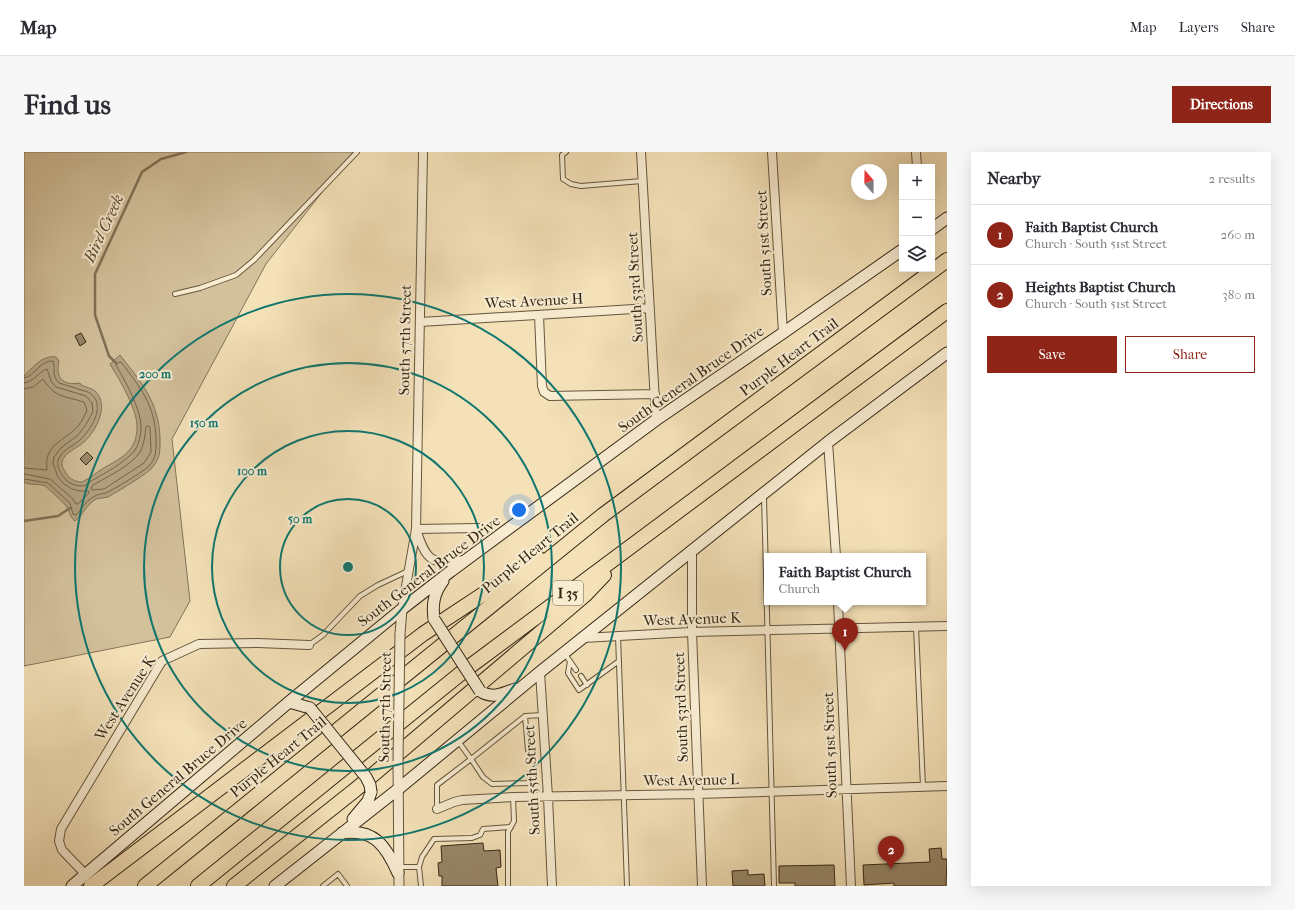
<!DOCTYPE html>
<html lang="en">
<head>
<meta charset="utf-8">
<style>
	body { margin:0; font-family:"IM FELL French Canon",serif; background:#f7f7f7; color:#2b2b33 }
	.controls { position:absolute; right:12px; top:12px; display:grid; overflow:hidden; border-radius:0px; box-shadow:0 4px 16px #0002 }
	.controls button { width:36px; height:36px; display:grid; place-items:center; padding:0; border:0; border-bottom:1px solid #e1e1e2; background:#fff; color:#2b2b33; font:20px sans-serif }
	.compass { position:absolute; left:827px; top:12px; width:36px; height:36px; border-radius:50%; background:#fff; box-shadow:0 4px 16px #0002; rotate:340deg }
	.you { position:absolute; left:495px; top:358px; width:14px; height:14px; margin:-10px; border:3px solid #fff; border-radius:50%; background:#1a73e8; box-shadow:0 0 0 6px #1a73e833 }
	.badge { display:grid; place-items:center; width:26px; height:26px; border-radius:50%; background:#8f2418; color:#fff; font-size:13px; font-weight:700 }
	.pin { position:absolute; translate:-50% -33px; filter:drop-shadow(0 1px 2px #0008) }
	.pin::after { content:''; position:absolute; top:21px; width:14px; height:12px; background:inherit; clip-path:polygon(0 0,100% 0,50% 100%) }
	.popup { position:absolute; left:740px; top:401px; width:162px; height:52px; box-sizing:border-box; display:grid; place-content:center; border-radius:0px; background:#fff; filter:drop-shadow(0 1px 3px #0005); font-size:13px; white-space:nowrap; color:#7c7c81 }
	.popup b { font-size:15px; color:#2b2b33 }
	.popup::after { content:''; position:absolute; left:50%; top:100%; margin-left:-8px; border:8px solid transparent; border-top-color:#fff }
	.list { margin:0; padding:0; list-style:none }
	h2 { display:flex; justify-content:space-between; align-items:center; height:52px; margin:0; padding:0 16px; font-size:17px }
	h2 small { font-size:13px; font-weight:400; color:#7c7c81 }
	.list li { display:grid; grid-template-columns:26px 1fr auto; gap:12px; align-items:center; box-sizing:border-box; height:60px; padding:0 16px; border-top:1px solid #e1e1e2 }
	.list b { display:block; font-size:15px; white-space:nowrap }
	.list p { margin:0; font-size:13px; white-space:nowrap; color:#7c7c81 }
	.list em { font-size:13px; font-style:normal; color:#7c7c81 }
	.actions { display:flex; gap:8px; padding:12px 16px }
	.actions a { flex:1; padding:9px 0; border:1px solid #8f2418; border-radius:0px; text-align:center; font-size:14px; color:#8f2418 }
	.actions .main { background:#8f2418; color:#fff }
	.icon { flex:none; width:22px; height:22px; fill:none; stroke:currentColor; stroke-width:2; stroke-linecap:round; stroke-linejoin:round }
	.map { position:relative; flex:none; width:923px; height:734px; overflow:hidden; border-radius:0px }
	header { display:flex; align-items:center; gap:24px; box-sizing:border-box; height:56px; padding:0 20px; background:#fff; border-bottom:1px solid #e1e1e2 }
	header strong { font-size:19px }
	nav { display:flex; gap:22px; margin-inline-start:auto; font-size:14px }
	.intro { display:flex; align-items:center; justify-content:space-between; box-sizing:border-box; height:96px; padding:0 24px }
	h1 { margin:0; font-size:28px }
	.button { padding:10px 18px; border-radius:0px; background:#8f2418; color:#fff; font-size:14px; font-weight:700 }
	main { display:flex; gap:24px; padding:0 24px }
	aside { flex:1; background:#fff; border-radius:0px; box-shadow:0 4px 16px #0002 }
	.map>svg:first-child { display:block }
	.green { fill:#d3c19c; stroke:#847458 }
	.water { fill:#b3a281; stroke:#807156 }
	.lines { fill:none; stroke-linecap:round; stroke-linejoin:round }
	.shore { stroke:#74644b; stroke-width:1 }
	.stream { stroke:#807156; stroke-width:2.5 }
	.building { fill:#98886a; stroke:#342715 }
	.service-casing { stroke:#64563e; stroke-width:6 }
	.minor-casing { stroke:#64563e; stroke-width:10 }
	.tertiary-casing { stroke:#64563e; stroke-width:11 }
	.secondary-casing { stroke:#342715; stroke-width:13 }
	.motorway-casing { stroke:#342715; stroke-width:16 }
	.service { stroke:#f8ecd1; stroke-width:4 }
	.minor { stroke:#f8ecd1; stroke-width:8 }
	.tertiary { stroke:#f8ecd1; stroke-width:9 }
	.secondary { stroke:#f8ecd1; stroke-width:11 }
	.motorway { stroke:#f4e1b8; stroke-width:14 }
	.tertiary-bridge-casing { stroke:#64563e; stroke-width:11; stroke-linecap:butt }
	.secondary-bridge-casing { stroke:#342715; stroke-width:13; stroke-linecap:butt }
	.tertiary-bridge { stroke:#f8ecd1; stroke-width:9 }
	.secondary-bridge { stroke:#f8ecd1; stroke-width:11 }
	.ring { fill:none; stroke:#0f766e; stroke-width:2 }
	.labels { text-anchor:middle; stroke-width:4; stroke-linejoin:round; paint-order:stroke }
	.shield { fill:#f8ecd1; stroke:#6f624d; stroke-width:1 }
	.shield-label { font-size:14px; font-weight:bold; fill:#342715 }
	.street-label { font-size:15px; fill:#342715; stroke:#f8ecd1 }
	.water-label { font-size:16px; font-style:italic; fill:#5a4c35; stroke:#f8ecd1 }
	.centre { fill:#0f766e; stroke:#f8ecd1; stroke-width:2 }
	.ring-label { font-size:12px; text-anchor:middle; font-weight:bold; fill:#0f766e; stroke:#f8ecd1; stroke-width:4; stroke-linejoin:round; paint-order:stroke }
</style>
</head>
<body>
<header>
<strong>Map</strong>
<nav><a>Map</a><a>Layers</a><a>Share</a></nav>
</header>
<div class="intro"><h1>Find us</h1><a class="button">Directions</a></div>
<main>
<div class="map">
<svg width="923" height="734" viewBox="0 0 923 734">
	<rect width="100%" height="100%" fill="#f4e1b8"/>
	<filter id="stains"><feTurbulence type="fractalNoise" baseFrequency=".005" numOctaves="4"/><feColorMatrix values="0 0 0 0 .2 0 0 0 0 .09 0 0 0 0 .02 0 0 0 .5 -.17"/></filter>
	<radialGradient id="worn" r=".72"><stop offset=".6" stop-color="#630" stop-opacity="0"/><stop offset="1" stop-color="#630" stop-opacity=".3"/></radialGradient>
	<!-- green -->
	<path class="green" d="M0,0H333L317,16L242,112L148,287L166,449L146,485L0,514Z"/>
	<!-- water -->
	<path class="water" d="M96,203C117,230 135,250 136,286C136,299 137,306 127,317C121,323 93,340 84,345C80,346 76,346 72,347C63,352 59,363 51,369C44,363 47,360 42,354C40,351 24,336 21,334C15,331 7,334 0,330V224C9,215 18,203 32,205L35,209C31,226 39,234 56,231L57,233C62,235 67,236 71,239C86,253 72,279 60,290C54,296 40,300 38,310C37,315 43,323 46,326C49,328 56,332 60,329C66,326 72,321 78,317C88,311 100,306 107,296C111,291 113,282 113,276C114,258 95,227 86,212Z"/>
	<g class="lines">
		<!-- shore -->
		<path class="shore" d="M0,226C10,225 16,208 29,209C32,217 27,223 35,231L64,240C83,250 69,275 58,286C51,294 37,297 34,309C32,314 38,324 42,328C46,332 56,336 62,333C65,332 66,329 69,328C81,321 102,310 111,298C115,293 117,282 117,275C117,257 101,229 92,213L95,210H97C116,235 131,253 132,286C132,298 133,306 124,315C117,321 92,336 82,341C79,342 74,342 71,344C62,348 58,357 52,363L49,362L46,351L24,331L0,327
			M0,231C10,230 14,220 23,217L27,229L32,235L62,244L68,251L69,260L61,274L54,283L37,296L30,305L29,311L34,325L40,332L48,337L56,339H65V341L54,352H52L49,347L26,327L0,322
			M0,237L9,235L19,227C31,246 41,244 60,250L63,258C60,266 55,274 49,279C40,287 29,291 24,303C22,308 23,314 23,318L0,316
			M124,274L126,275L127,300L120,311L80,337L68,338L67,336L69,333C83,325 108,313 116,300C120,293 121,283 122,275Z"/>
		<!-- stream -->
		<path class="stream" d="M92,211L85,204L71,163V122L118,20L137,7L162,0
			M0,369L34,364L46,356"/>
	</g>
	<!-- building -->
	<path class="building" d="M57,181L62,190L56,194L51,184Z
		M63,300L69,306L62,313L56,307Z
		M459,691L460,699L476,698L477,715L472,716L474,734H418V724H415L414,711L418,710L417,694Z
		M917,696L918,707H923L922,734H870V731L840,733L839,713L906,710L905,697Z
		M810,713L811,734H771V731H755V714Z
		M724,718V723L740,722L741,734H709L708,719Z"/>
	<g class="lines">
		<!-- service casing -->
		<g class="service-casing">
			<path id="service" d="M542,0L538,3L539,27L547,32L557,34L618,29
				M151,142L176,136L212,123L230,108L333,0
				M740,345L750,734
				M892,475L899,635
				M594,484L603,734
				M285,493L299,483L336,444L354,433L384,419
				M541,502L552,518
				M546,509L544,521L555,538L595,509
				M557,524L563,533
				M501,564L504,598
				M434,589L447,607L501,564L519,563
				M413,657V633L447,607L459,625L468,632L505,631V623
				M374,715H395L398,705L410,687L448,686L456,683L459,677L487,675
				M395,715L397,734
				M299,734L314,722L323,734
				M484,734V680L490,669L489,645"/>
		</g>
		<!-- minor casing -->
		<g class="minor-casing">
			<path id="minor" d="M617,0L632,268
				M748,0L759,181
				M892,0L893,15
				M515,163L518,234L520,240L526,244L631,242
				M396,170L626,156
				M804,290L812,404
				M668,398V480L678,734
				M440,408C407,414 402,408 392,377L454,376
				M814,450L827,734
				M378,457L392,377L399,0
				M559,486L668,480L923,474
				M516,520L524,645L528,734
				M413,657L430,650L438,648L489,645L674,642L923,634
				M62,723L38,698L35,689L37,677L138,509L175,492L234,491L285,493"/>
		</g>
		<!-- tertiary casing -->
		<g class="tertiary-casing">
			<path id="tertiary" d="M376,482L378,457
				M374,609L375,734"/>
		</g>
		<!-- secondary casing -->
		<g class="secondary-casing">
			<path id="secondary" d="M908,77L923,66
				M410,467C408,452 410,441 419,429
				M456,539C468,547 478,542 491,537
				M265,550L286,556
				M329,667L344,649L347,640
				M318,681C350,676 362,694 374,721
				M48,734L265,550L378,457L427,419L632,268L759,181L878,98
				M251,734L373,638L516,520L804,290L923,201"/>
		</g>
		<!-- motorway casing -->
		<g class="motorway-casing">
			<path id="motorway" d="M67,734L399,482L514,406
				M121,734L579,363L923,108
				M174,734L441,518L923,159
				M210,734L331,638L561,443L580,423"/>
		</g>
		<!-- service -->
		<use href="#service" class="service"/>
		<!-- minor -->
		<use href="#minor" class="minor"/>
		<!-- tertiary -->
		<use href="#tertiary" class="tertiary"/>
		<!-- secondary -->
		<use href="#secondary" class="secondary"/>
		<!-- motorway -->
		<use href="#motorway" class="motorway"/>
		<!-- tertiary-bridge casing -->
		<g class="tertiary-bridge-casing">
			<path id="tertiary-bridge" d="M374,609L376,482"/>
		</g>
		<!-- secondary-bridge casing -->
		<g class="secondary-bridge-casing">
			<path id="secondary-bridge" d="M410,467L456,539
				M286,556L342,625L346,633L347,640"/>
		</g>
		<!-- tertiary-bridge -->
		<use href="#tertiary-bridge" class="tertiary-bridge"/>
		<!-- secondary-bridge -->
		<use href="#secondary-bridge" class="secondary-bridge"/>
	</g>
	<!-- distance rings -->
	<g class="ring">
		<circle cx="324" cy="415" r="68"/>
		<circle cx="324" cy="415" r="136"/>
		<circle cx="324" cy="415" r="204"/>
		<circle cx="324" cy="415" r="273"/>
	</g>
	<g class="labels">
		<!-- shield labels -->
		<rect class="shield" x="529" y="429" width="30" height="24" rx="3"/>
		<g class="shield-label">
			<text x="544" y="446">I 35</text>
		</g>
		<!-- street labels -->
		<g class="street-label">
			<text transform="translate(740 91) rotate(-93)" y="5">South 51st Street</text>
			<text transform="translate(611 135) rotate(-93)" y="5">South 53rd Street</text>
			<text transform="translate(510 149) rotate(-3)" y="5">West Avenue H</text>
			<text transform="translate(381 188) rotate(-89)" y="5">South 57th Street</text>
			<text transform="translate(765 205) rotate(-37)" y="5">Purple Heart Trail</text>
			<text transform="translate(667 227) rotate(-35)" y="5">South General Bruce Drive</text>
			<text transform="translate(506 401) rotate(-39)" y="5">Purple Heart Trail</text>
			<text transform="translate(405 419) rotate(-37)" y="5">South General Bruce Drive</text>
			<text transform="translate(668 467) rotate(-2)" y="5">West Avenue K</text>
			<text transform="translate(101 546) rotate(-57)" y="5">West Avenue K</text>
			<text transform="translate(361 555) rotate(-89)" y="5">South 57th Street</text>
			<text transform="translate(657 555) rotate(-92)" y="5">South 53rd Street</text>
			<text transform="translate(806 593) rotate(-92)" y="5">South 51st Street</text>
			<text transform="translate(254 605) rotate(-39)" y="5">Purple Heart Trail</text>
			<text transform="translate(154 625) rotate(-40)" y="5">South General Bruce Drive</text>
			<text transform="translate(508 628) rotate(-93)" y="5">South 55th Street</text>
			<text transform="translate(667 628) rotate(-1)" y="5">West Avenue L</text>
		</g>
		<!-- water labels -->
		<g class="water-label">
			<text transform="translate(79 76) rotate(-65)" y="6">Bird Creek</text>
		</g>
	</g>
	<circle cx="324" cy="415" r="6" class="centre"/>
	<g class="ring-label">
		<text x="131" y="226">200 m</text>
		<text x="180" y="275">150 m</text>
		<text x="228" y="323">100 m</text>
		<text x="276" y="371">50 m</text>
	</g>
	<rect width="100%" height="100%" filter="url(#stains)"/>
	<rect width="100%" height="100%" fill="url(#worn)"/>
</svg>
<div class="controls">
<button>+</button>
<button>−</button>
<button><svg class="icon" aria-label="layers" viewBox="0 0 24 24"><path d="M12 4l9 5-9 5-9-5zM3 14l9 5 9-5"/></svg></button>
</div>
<svg class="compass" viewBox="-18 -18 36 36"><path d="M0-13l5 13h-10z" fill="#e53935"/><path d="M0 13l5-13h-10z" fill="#7c7c81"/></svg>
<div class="you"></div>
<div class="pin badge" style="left:821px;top:499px">1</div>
<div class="popup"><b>Faith Baptist Church</b>Church</div>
<div class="pin badge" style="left:867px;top:717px">2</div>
</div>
<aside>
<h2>Nearby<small>2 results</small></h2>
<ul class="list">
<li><span class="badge">1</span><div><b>Faith Baptist Church</b><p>Church · South 51st Street</p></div><em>260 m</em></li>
<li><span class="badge">2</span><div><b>Heights Baptist Church</b><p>Church · South 51st Street</p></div><em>380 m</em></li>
</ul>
<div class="actions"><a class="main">Save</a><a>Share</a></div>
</aside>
</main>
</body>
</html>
